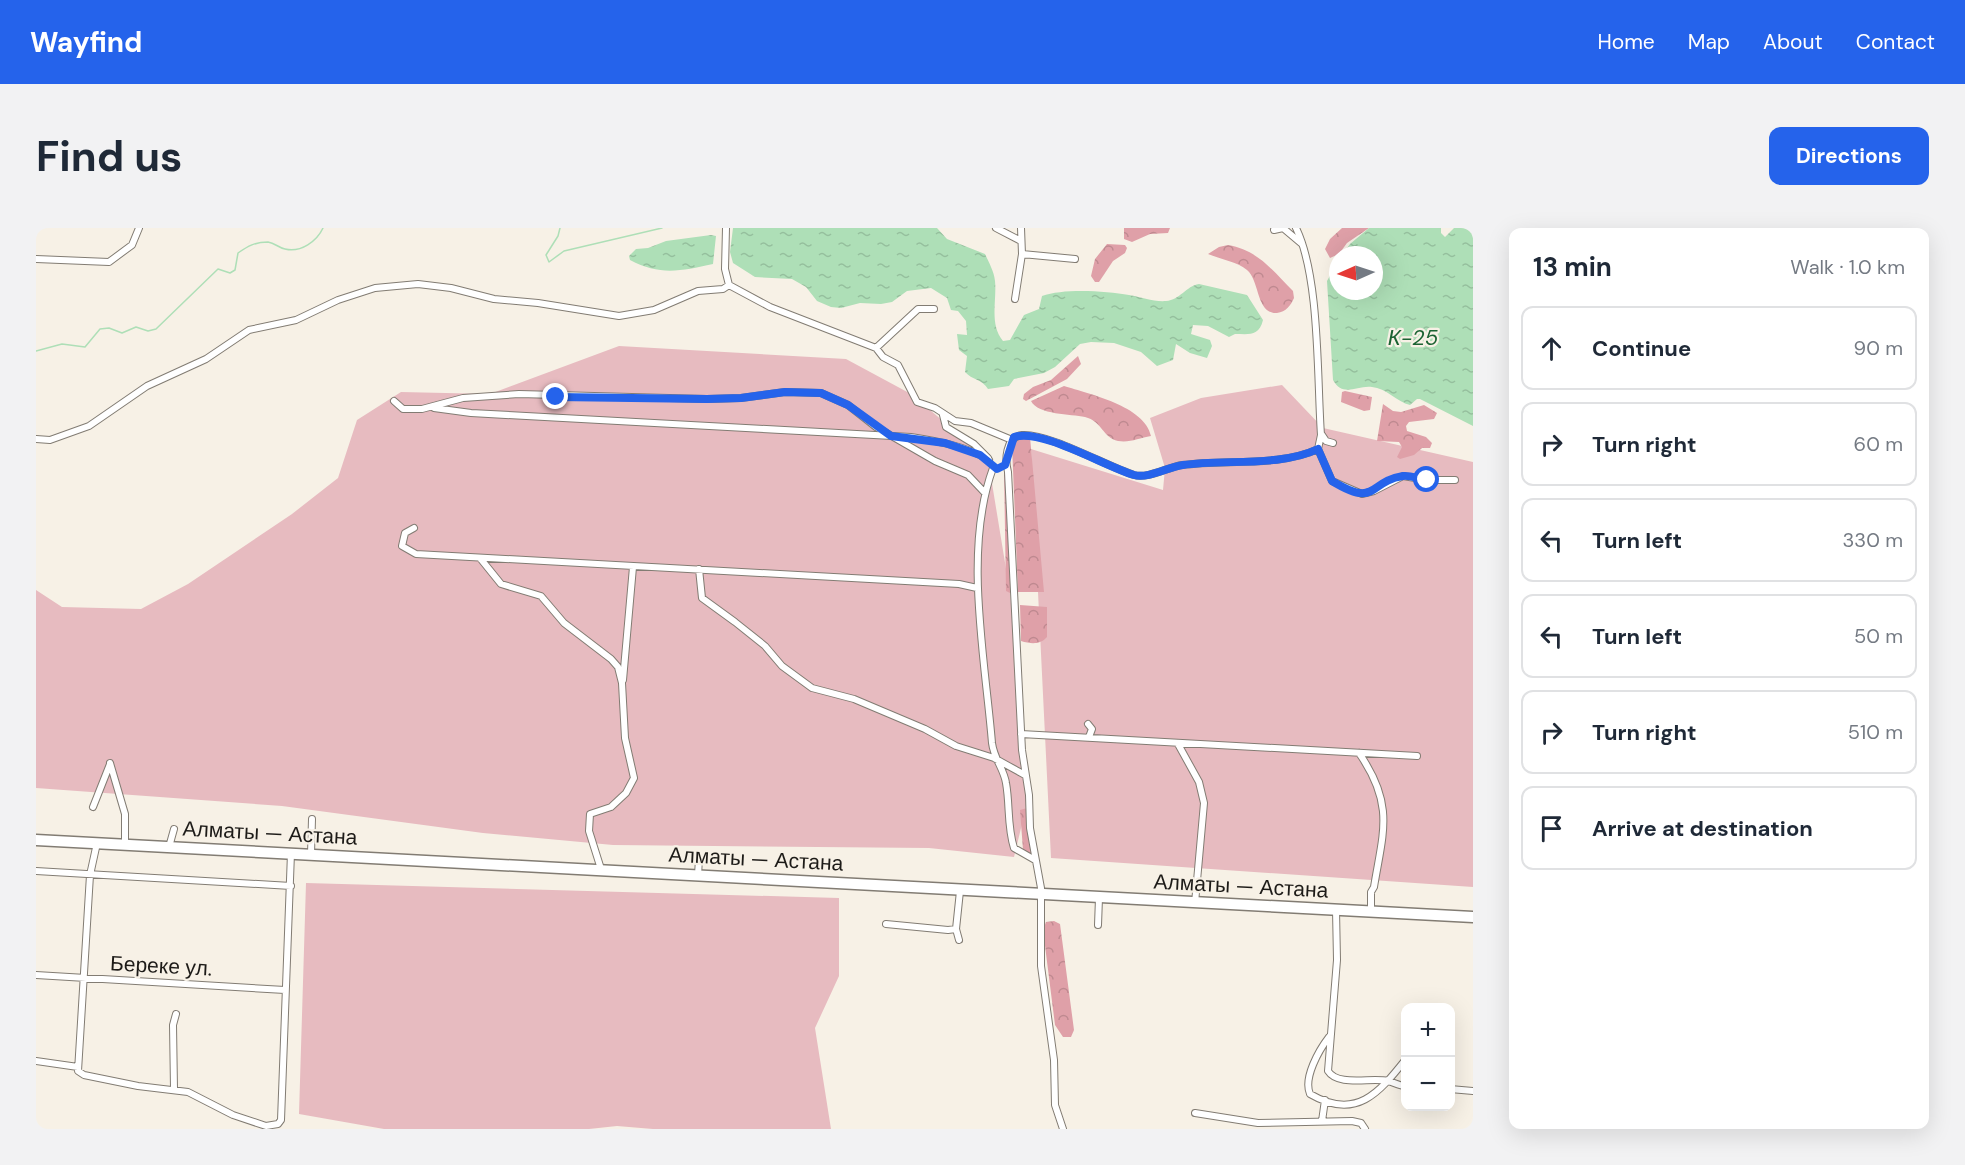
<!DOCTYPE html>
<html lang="en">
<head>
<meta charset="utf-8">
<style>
	body { margin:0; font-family:"DM Sans",sans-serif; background:#f2f2f3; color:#1f2937 }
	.controls { position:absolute; right:18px; bottom:18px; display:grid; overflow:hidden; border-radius:12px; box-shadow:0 6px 24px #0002 }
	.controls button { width:54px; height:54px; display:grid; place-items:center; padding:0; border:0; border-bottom:2px solid #e0e1e3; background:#fff; color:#1f2937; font:30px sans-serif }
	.compass { position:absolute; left:1293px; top:18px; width:54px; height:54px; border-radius:50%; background:#fff; box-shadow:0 6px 24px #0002; rotate:267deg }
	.stop { position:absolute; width:18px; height:18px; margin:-14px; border:4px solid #2563eb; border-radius:50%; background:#fff }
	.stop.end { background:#2563eb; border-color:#fff; box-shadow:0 2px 6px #0008 }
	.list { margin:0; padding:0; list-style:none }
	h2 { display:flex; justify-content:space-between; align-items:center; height:78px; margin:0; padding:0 24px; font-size:26px }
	h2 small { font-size:20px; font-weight:400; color:#747a83 }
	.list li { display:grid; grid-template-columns:39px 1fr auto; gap:18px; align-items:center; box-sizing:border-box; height:84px; margin:0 12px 12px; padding:0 12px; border:2px solid #e0e1e3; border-radius:12px }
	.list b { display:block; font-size:22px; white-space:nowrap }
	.list em { font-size:20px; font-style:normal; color:#747a83 }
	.icon { flex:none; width:33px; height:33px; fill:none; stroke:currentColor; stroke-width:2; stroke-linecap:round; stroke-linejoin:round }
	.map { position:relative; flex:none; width:1437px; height:901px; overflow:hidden; border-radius:12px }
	header { display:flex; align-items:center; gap:36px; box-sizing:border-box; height:84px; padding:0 30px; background:#2563eb; color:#fff }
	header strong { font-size:28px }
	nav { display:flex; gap:33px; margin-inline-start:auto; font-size:21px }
	.intro { display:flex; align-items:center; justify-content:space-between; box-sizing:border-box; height:144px; padding:0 36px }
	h1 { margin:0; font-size:42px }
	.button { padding:15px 27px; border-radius:12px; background:#2563eb; color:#fff; font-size:21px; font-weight:700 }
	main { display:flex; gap:36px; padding:0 36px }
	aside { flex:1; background:#fff; border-radius:12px; box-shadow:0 6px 24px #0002 }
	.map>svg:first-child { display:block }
	.green { fill:#e7bbc0 }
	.forest { fill:url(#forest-crowns) }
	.water { fill:url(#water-ripples) }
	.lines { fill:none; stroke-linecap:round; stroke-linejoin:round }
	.stream { stroke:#aedfb7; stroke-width:1.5 }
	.minor-casing { stroke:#827c73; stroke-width:8 }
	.trunk-casing { stroke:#827c73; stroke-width:13 }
	.minor { stroke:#fff; stroke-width:6 }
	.trunk { stroke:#fff; stroke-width:10 }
	.route { stroke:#2563eb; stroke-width:8 }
	.labels { text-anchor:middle; stroke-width:4.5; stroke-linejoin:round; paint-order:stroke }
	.street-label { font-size:21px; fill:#1d1b18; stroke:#f7f1e6 }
	.water-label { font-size:22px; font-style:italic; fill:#1b6332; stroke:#f7f1e6 }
</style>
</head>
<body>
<header>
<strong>Wayfind</strong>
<nav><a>Home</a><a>Map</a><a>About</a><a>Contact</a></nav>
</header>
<div class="intro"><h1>Find us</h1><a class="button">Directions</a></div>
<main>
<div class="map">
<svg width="1437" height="901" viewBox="0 0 1437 901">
	<defs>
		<pattern id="forest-crowns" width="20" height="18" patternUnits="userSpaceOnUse" patternTransform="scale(1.5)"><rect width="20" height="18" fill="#dfa0a8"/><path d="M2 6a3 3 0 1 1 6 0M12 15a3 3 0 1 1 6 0" fill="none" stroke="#bf8990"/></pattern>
		<pattern id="water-ripples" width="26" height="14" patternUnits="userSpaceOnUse" patternTransform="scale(1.5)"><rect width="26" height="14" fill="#aedfb7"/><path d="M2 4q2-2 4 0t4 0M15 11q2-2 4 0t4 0" fill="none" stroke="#95bf9d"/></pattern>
	</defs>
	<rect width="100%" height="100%" fill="#f7f1e6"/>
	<!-- green -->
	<path class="green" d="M583,118L810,131L875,166L952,231L974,365L993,567L978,629L893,620L577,617L447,605L246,578L0,560V362L26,379L105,381L152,356L256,286L302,250L321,192L365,164L454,166Z
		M1246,157L1287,200L1437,234V659L1015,630L995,221L1127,262L1129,240L1114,190L1165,170Z
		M270,655L803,670V748L779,800L795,901H617L581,898L553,901H348L263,886Z"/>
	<!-- forest -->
	<path class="forest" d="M1088,0H1134L1132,5L1114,6L1096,14L1088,11Z
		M1306,0H1333L1311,15L1303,26L1294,30L1289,21L1294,11Z
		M1071,16L1089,17L1091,20L1089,25L1077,33L1063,54H1059L1055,48L1059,31Z
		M1192,17C1222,22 1237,43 1257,63L1258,70C1255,77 1250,84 1241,85C1220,86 1224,53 1211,42C1202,34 1184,31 1172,26L1183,19Z
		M1042,128L1045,136L1031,151L990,173L987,171L988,166L997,159L1015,152Z
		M1028,158C1053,166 1109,178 1115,208C1103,210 1094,215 1082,213C1067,210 1066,193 1049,189C1035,186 1002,187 995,173Z
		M1309,163L1336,169L1334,182L1328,183L1305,174L1306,164Z
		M1347,176L1357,183L1365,184L1388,177L1401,185L1398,191L1373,194L1370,198L1371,203L1390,209L1396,215L1394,220H1386L1378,227L1364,231L1361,229L1366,219L1363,214L1341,213Z
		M994,209L1008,364H982L976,217L980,210Z
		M968,241H971L976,364L974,365L970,363Z
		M984,377L1011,379V409C1004,417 995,416 985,413Z
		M991,580L999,629L987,622L984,582Z
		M1018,693L1024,696L1038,802L1035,809H1027L1019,797L1007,702L1010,694Z"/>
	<!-- water -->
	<path class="water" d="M697,0H901L911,11L949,26C953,35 958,43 959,53C961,73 953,96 967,113L974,112L988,87L1003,81L1006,68C1028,60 1070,63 1093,67C1105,69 1118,74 1130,73C1144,72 1150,58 1163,56L1211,67L1227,92C1223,109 1212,106 1199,106L1193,109L1172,98L1157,97L1155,106L1174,112L1176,118L1171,130L1154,125L1140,116L1137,132L1121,138L1105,124L1078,115L1055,114L1044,116L1019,139L1008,145L978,151L973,158L952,161C946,151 936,152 929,144L931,128L923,122L921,106L931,107L930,93L922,83L915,82L911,70L895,60L871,63L856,74L845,76L824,75L805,80L795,79L781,73L770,59L756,51L719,49L697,35L694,24Z
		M1333,0H1405V5L1409,9L1418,0H1437V198L1384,171H1381L1374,177C1361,174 1350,160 1336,159C1321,157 1307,170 1297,152L1291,53L1302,33V63H1338V27H1306L1314,16Z
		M675,7L680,8L677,36C645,43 624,48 594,32L593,28L600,21L612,20L630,13Z"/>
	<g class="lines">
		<!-- stream -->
		<path class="stream" d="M524,0L522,8L510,27L513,34L528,23L626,0
			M0,123L26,116L49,119L64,101L73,100L86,105L100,99L112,103L120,101L182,41L194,45L199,42L202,25C212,18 219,14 232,14C239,15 243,20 249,21C265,25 281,13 287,0"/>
		<!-- minor casing -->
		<g class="minor-casing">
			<path id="minor" d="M690,0L689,41L693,57L734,79L840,120L847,129L862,137L881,174L899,180L919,193L935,195L976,212
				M960,0L985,13
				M1247,0L1266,16
				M1260,0C1284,49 1281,150 1285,207L1282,221L1296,253L1326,266L1338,263L1367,248L1391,252H1419
				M1238,2L1247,0
				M986,26L1039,31
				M0,31L73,34L96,17L103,0
				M979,71L986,26L985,0
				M840,120L882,81H898
				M358,173L367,181H386L427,170L483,166L671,171L705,170L749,164L785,165L812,177L840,199L899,233L932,247L949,265
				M398,180L435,185L875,209C901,213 930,218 953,232
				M907,187L910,199L938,216L952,230
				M1286,207L1290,213L1297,215
				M0,211L14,212L53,198L111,158L170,131L213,102L260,92L302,72L339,60L382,56L415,60L458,71L502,75L583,88L618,82L662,63L687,61L693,57
				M957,240C927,322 949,429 956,515C958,531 968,541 970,555C974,577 971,598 978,620L999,632
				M378,300L369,305L366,318L380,326L923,356L941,360
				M444,330L465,356L505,368L528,395L575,431L582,439L586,455L589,510L598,550L590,565L575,579L554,586L553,603L565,641
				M663,341L666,370L699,394L729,418L746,438L776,460L818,471L889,501L920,518L958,530L989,547
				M587,452L597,339
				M1052,496L1056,501L1053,509
				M985,506L1381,528
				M1142,516L1163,554L1168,575L1159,675
				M1323,525C1359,577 1347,604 1338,659L1335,664V684
				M74,535L89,586V617
				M57,579L74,536
				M61,615L54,647L42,843L48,847L102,858L152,864L197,887L230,898L242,896L245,892L255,625
				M133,619L138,601
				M275,626L276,591
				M0,643L255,658
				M662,647L663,631
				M1300,682L1301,732L1292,843C1302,859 1336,849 1352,853C1358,854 1362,858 1370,858
				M850,696L912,702L920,701L924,663
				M1062,697L1063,670
				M920,701L923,712
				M0,747L249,762
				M1293,809C1283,822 1267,850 1274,866C1320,893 1343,865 1370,831
				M0,833L42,839
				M138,861L137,797L140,786
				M1414,861L1437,863
				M1159,885L1222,895L1316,893L1325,895L1329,901
				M1286,893L1289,872
				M1027,901L1019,877L1018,832L1005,738V660L994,600L993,567L986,522L972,244C969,233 969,209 986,207C1013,205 1070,238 1098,247C1112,251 1132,239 1146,237C1189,231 1244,239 1282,221"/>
		</g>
		<!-- trunk casing -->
		<g class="trunk-casing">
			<path id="trunk" d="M0,612L1437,689"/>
		</g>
		<!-- minor -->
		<use href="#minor" class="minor"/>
		<!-- trunk -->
		<use href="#trunk" class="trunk"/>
	</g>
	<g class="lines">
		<!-- route -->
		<path class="route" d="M520,169L671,171L705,170L749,164L785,165L812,177L855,208L909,215L944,227L961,241L969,237L978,209C1005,200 1068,238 1098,247C1112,251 1132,239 1147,237C1189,231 1244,239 1282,221L1296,253C1342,281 1332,253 1367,248C1374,247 1383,251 1391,252"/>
	</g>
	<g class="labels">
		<!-- street labels -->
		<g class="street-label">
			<text transform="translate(234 605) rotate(3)" y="7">Алматы — Астана</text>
			<text transform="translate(720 631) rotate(3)" y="7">Алматы — Астана</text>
			<text transform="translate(1205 658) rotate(3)" y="7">Алматы — Астана</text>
			<text transform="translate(125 738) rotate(3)" y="7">Береке ул.</text>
		</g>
		<!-- water labels -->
		<g class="water-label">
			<text x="1377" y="117">К-25</text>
		</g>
	</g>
</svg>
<div class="controls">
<button>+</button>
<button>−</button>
</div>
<svg class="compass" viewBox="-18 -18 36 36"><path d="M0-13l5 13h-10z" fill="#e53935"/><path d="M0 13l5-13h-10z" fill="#747a83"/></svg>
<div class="stop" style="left:1391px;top:252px"></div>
<div class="stop end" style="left:520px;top:169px"></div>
</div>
<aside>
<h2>13 min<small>Walk · 1.0 km</small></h2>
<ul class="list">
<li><svg class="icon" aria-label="ahead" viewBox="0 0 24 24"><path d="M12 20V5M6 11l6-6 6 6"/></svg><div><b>Continue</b></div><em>90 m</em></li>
<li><svg class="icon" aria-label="right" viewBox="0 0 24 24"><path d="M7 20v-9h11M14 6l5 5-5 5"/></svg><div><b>Turn right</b></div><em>60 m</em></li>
<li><svg class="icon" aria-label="left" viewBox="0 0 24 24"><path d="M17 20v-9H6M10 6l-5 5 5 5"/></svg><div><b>Turn left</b></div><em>330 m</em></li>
<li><svg class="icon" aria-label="left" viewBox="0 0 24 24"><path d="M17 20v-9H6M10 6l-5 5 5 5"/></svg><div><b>Turn left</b></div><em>50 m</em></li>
<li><svg class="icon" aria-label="right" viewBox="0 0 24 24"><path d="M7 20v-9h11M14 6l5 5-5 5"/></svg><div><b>Turn right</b></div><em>510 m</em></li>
<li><svg class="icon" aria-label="arrive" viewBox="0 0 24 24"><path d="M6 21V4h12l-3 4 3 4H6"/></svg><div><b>Arrive at destination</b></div></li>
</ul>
</aside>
</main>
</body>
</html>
